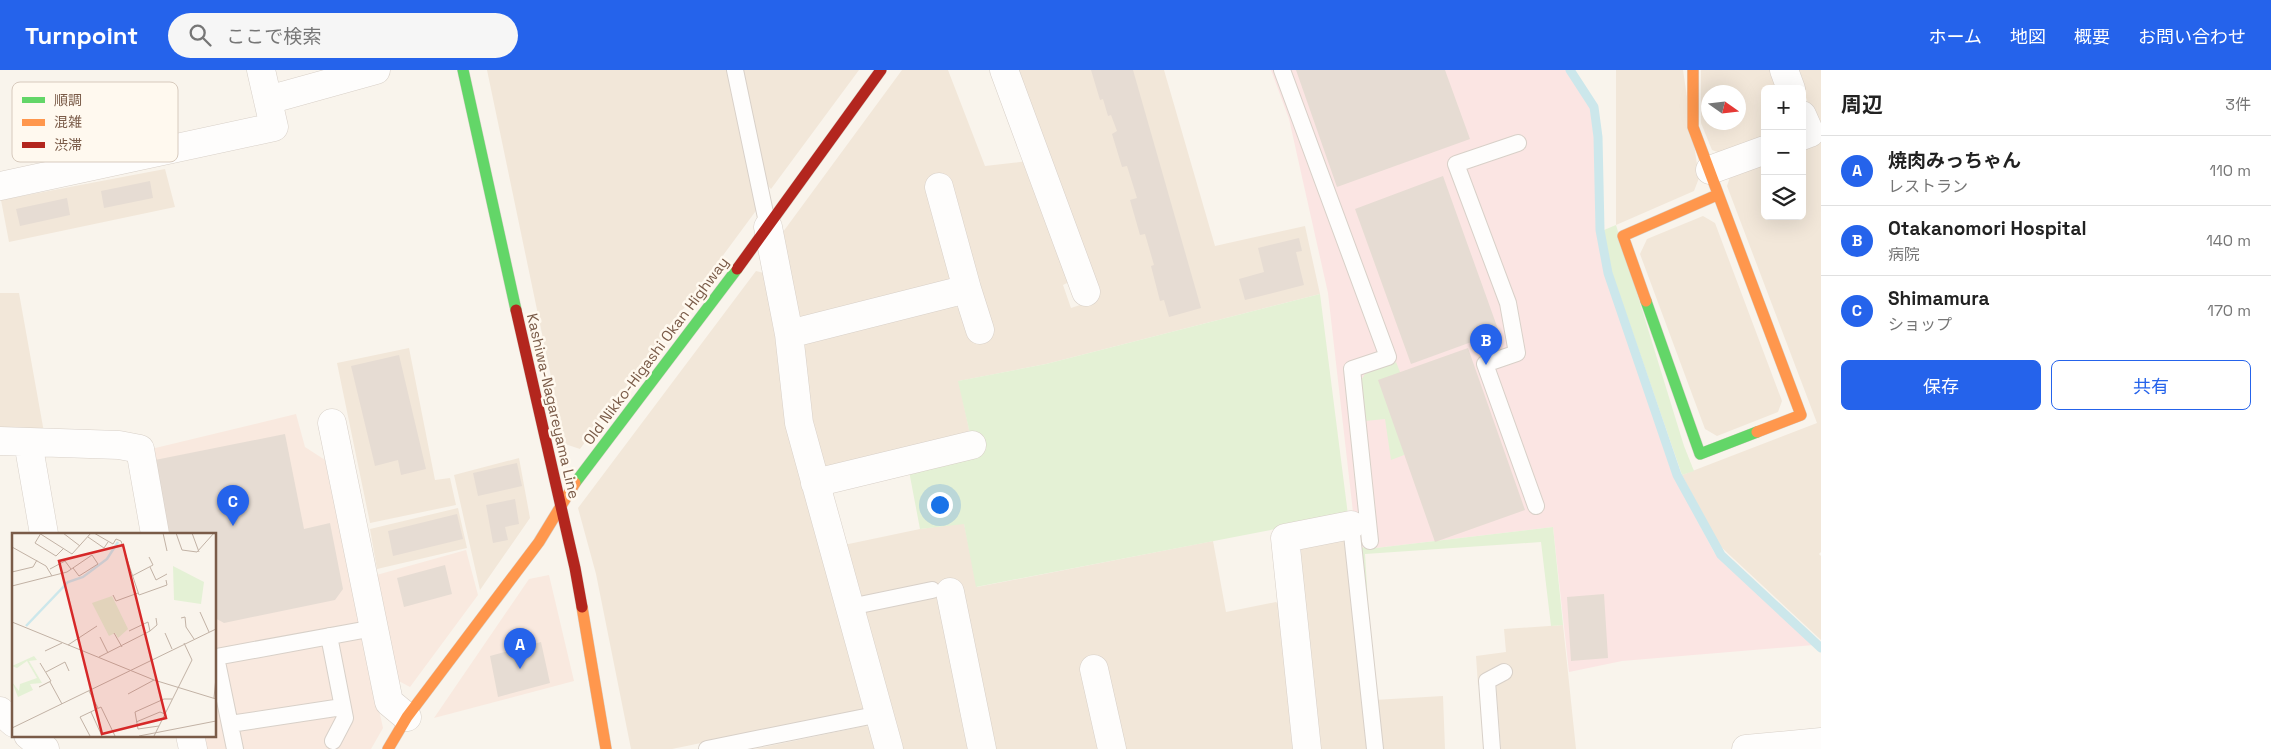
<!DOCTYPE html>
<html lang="ja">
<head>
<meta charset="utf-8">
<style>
	body { margin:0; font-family:"Space Grotesk","Noto Sans JP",sans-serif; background:#f6f6f6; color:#222 }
	.controls { position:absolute; right:15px; top:15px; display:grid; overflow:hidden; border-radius:8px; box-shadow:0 5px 20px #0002 }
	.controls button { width:45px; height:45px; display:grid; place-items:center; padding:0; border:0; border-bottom:1px solid #e0e0e0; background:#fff; color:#222; font:25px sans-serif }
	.compass { position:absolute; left:1701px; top:15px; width:45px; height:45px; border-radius:50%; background:#fff; box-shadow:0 5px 20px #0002; rotate:104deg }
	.you { position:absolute; left:939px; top:434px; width:18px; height:18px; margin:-12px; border:4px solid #fff; border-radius:50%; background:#1a73e8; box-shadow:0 0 0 8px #1a73e833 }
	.badge { display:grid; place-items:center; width:32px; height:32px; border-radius:50%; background:#2563eb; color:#fff; font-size:16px; font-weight:700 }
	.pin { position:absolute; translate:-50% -41px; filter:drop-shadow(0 1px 2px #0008) }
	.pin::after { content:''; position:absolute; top:26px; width:18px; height:15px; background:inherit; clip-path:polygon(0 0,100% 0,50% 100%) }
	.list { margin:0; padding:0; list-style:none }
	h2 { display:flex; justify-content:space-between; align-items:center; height:65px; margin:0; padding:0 20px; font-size:21px }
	h2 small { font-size:16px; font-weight:400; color:#767676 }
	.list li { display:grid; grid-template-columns:32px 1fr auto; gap:15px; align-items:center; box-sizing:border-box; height:70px; padding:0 20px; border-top:1px solid #e0e0e0 }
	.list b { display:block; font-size:19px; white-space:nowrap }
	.list p { margin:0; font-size:16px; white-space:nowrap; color:#767676 }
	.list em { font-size:16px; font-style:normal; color:#767676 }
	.actions { display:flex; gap:10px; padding:15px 20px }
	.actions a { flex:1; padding:11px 0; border:1px solid #2563eb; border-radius:8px; text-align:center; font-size:18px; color:#2563eb }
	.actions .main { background:#2563eb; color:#fff }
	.icon { flex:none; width:28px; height:28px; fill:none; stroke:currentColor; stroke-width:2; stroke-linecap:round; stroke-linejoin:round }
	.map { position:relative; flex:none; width:1821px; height:679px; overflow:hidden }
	header { display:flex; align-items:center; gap:30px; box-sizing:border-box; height:70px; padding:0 25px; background:#2563eb; color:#fff }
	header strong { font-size:24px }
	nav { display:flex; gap:28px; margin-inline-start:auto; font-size:18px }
	.search { width:350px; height:45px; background:#f6f6f6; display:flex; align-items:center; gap:12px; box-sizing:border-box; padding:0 18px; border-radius:28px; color:#767676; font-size:19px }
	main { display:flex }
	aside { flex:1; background:#fff }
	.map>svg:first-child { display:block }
	.residential { fill:#f2e7d9; fill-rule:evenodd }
	.commercial { fill:#f9e9df }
	.medical { fill:#fbe5e3 }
	.green { fill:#e4f1d5 }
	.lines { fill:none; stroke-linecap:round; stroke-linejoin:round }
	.stream { stroke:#cce7eb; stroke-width:9 }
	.building { fill:#e6dcd3 }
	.lane-casing { stroke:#d8d0c8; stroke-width:18 }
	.street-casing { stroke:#d8d0c8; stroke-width:29 }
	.fast-casing { stroke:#d8d0c8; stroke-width:12 }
	.slow-casing { stroke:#d8d0c8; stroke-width:12 }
	.jam-casing { stroke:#d8d0c8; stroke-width:12 }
	.lane { stroke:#fefdfc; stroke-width:16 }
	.street { stroke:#fefdfc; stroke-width:28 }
	.fast { stroke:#63d668; stroke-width:11 }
	.slow { stroke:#ff974d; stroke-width:11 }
	.jam { stroke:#b3261e; stroke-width:11 }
	.labels { text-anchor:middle; stroke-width:5; stroke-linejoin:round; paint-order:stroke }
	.street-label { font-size:15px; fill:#7a5b48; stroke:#fff9ef }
	.inset-river { fill:none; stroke:#cce7eb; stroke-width:2.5 }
	.inset-road { fill:none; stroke:#c2b2a5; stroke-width:1 }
	.view { fill:#d62828; fill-opacity:0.15; stroke:#d62828; stroke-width:2.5 }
	.inset-edge { fill:none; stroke:#7a5b48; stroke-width:2.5 }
	.key { fill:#fff9ef; stroke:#d7cabd; stroke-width:1 }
	.key-label { font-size:14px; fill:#7a5b48 }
</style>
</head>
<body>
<header>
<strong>Turnpoint</strong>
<div class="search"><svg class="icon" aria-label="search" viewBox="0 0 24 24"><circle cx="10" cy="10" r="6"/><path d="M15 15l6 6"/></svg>ここで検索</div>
<nav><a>ホーム</a><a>地図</a><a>概要</a><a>お問い合わせ</a></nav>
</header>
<main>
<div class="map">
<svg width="1821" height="679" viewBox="0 0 1821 679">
	<rect width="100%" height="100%" fill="#f9f4ec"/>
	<!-- residential -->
	<path class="residential" d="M487,0H729L758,138L580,379L565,374Z
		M742,0H859L771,119L767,115Z
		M902,0H948L985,96L1028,91L1071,211L1063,215L1071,238L1083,234L1015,0H1164L1215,176L1305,156L1320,224L1046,294L959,311L970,364L831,398L819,394L796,285L806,270L952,234L962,241L972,272L990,266L942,105L927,111L951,205L946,215L804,252L791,243L780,166Z
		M1616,0H1683L1699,108L1694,121L1616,155Z
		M1701,0H1772L1780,19H1765V68L1723,84L1712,80L1701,53ZM1708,22H1738V52H1708Z
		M1795,0H1821V65Z
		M1821,68V482L1819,484L1821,486V570L1720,476L1682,405L1817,353L1727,116L1731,104L1765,91V146H1802V76Z
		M165,99L175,137L9,172L1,130Z
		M1703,146L1715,153L1782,331L1778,342L1717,366L1705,359L1640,184L1647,169Z
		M756,201L772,205L866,635L862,640L672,679H631L596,504L578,438Z
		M0,223H19L45,368L0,366Z
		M409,278L435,410L450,408L456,435L370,453L337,293Z
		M519,388L530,448L480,520L454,405Z
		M458,438L467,478L377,499L370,459Z
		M964,453L977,517L1213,471L1226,542L1276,532L1283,538L1298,679H893L839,476L920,459Z
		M1347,466L1370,679H1318L1295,480Z
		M1563,555L1576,679H1501L1496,614L1478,615L1476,586L1506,582L1504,559Z
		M1443,626L1445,679H1380L1374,630Z
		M865,656L873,658L879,679H755Z"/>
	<!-- commercial -->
	<path class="commercial" d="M296,344L305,377L325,390L383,658L371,679H202L199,665H215V464H163L147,380Z
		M466,480L478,525L410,617L395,609L373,506Z
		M549,505L574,611L434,648L529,509Z"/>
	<!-- medical -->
	<path class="medical" d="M1271,0H1566L1590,37L1594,67L1596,159L1605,204L1672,403L1714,482L1814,575L1622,591L1569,602L1553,457L1376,478L1357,477L1328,223L1289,49Z"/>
	<!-- green -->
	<path class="green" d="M1616,155L1684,376L1694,401L1682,405L1611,200L1604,160Z
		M1320,224L1348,445L976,517L964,454L920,459L909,401L970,364L958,311L1046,294Z
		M1396,292L1400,302L1404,385L1391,390L1385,349L1365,351L1361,310L1365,304Z
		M1553,457L1563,555L1551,556L1541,472L1365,484L1374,630L1357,477L1376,478Z"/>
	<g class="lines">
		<!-- stream -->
		<path class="stream" d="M1570,0L1594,37L1598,67L1600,160L1608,203L1677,405L1721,485L1821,578"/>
	</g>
	<!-- building -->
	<path class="building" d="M1091,0H1133L1201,238L1169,247L1164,230L1160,231L1151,196L1154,195L1145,164L1140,165L1130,130L1137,128L1127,96L1122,97L1112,64L1117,61L1111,45L1108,46L1103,29L1100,30Z
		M1296,0H1445L1470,69L1337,117Z
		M1443,106L1499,262L1411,294L1355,139Z
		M150,111L153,128L104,138L101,121Z
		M67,128L70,145L20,156L16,139Z
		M1299,168L1302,181L1296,182L1304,215L1245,230L1239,209L1264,202L1258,178Z
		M1468,278L1525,440L1435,472L1378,310Z
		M399,285L426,399L401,405L398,390L375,396L351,296Z
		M285,364L304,459L330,453L343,519L335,530L224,553L215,548V464H164L150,391Z
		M517,393L522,416L478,426L473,403Z
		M515,429L519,454L505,457L508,470L493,473L486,435Z
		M457,444L463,469L393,486L388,461Z
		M445,495L452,524L404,537L397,508Z
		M1604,524L1608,588L1571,591L1567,527Z
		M541,572L550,613L498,627L490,586Z"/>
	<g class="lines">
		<!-- lane casing -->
		<g class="lane-casing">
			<path id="lane" d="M735,0L768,157
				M1282,0L1388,287L1352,299L1370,471
				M1518,73L1456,94L1508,233L1517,283L1485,294L1536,436
				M1351,455L1375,679
				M850,537L932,520
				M329,566L345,648L333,671
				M230,654L342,637
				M235,679L216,587L374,558
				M707,679L880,644
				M1492,679L1487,611L1504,602"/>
		</g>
		<!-- street casing -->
		<g class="street-casing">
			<path id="street" d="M1004,0L1086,222
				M1784,0L1791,19
				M268,30L376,0
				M1802,45L1810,63L1802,66
				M1710,100L1765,80
				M0,116L274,57L261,0
				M939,117L967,219L980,260
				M768,157L789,264L799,353L889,679
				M789,264L967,219
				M332,353L389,632L407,647
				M0,371L119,375L140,379L155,464
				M28,372L44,464
				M815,413L972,375
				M950,522L982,679
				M1094,599L1112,679
				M0,641L14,653
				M28,665L45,679
				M190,665L193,679
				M1307,679L1285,468L1351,455
				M1746,679L1821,672"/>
		</g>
		<!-- fast casing -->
		<g class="fast-casing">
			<path id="fast" d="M463,0L516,240
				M1646,231L1700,384L1757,362
				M575,413L737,199"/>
		</g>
		<!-- slow casing -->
		<g class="slow-casing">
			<path id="slow" d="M1693,0V57L1801,345L1757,362
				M1646,231L1623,166L1717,125
				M582,537L606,679
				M388,679L407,647L539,472L575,413"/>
		</g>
		<!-- jam casing -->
		<g class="jam-casing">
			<path id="jam" d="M737,199L881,0
				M516,240L575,498L582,537"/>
		</g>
		<!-- lane -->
		<use href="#lane" class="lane"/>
		<!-- street -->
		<use href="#street" class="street"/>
		<!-- fast -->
		<use href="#fast" class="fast"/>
		<!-- slow -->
		<use href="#slow" class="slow"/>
		<!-- jam -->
		<use href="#jam" class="jam"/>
	</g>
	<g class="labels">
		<!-- street labels -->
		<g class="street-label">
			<text transform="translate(656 281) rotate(-53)" y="5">Old Nikko-Higashi Okan Highway</text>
			<text transform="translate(553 336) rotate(77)" y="5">Kashiwa-Nagareyama Line</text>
		</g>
	</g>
	<!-- overview -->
	<g transform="translate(12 463)">
		<rect width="204" height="204" fill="#f9f4ec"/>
		<path d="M161,33L192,49L189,71L162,67ZM100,63L116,96L106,105L103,100L97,103L80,70ZM22,123L25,127L17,128L30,150L18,151L21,157L6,164L0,149L7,158L8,151L25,145L15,128L5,135L0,133Z" fill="#e4f1d5"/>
		<path class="inset-river" d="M14,93L56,49L71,44L95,26L106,9"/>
		<path class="inset-road" d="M27,0L60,21L79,0M29,0L23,10L44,23L52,15M51,0L68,13M82,0L101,11L104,6L109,8L127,62L155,52L154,47M151,0L155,18M164,0L170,17L185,19L202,0M180,0L187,19M76,4L92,15L96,9M0,14L34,33L40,43M138,34L144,47L155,41M38,36L53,28L59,36M0,39L21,34L25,27M120,43L141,32L137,24M0,53L55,39L80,22L86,31L67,43L61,35M101,62L104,68L126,60M188,79L197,99M169,85L173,84L174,94L182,106M0,89L142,147L204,166M138,98L145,92L144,85M102,100L110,114M153,100L160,116M88,104L96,120M56,112L85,93M33,118L50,110M87,124L138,98L136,89L117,98M34,139L53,129L57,138M38,149L50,171M27,154L39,148L28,130M77,158L86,175M116,161L142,147M202,165L204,144M79,179L90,203M124,189L148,179L153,181M147,193L126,196L123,179L152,166H160M0,195L204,96M78,203L68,184L89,174L103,203M127,203L204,188M142,203L180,127L172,110"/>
		<path class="view" d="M111,12L154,185L90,201L47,28Z"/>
		<rect width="204" height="204" class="inset-edge"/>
	</g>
	<!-- legend -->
	<rect x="12" y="12" width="166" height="80" rx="8" class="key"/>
	<rect x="22" y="27" width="23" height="6" fill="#63d668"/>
	<rect x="22" y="49" width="23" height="7" fill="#ff974d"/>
	<rect x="22" y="72" width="23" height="6" fill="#b3261e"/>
	<g class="key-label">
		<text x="54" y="35">順調</text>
		<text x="54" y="57">混雑</text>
		<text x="54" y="80">渋滞</text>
	</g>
</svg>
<div class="controls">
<button>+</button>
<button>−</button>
<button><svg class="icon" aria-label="layers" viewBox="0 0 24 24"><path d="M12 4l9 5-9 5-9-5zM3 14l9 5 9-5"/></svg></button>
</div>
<svg class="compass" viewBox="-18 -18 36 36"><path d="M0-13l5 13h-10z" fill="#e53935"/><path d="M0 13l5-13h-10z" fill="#767676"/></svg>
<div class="you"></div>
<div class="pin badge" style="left:520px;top:599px">A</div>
<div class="pin badge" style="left:1486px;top:295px">B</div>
<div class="pin badge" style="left:233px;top:456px">C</div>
</div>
<aside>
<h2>周辺<small>3件</small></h2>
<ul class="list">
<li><span class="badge">A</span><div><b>焼肉みっちゃん</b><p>レストラン</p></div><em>110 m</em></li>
<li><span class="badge">B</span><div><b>Otakanomori Hospital</b><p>病院</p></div><em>140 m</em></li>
<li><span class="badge">C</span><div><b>Shimamura</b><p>ショップ</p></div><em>170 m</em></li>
</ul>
<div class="actions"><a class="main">保存</a><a>共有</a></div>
</aside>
</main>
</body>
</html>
